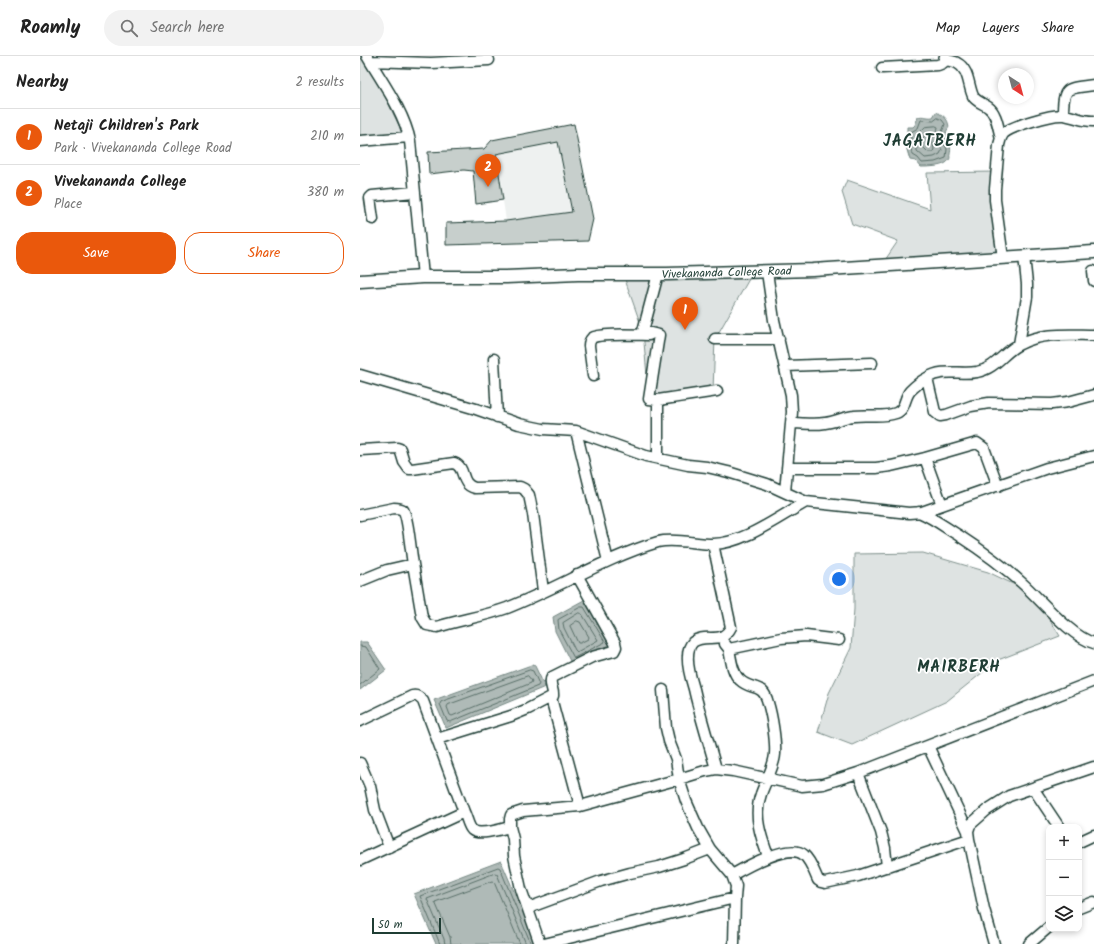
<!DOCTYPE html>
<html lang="en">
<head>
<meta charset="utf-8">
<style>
	body { margin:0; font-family:Kalam,sans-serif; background:#f2f2f2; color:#222 }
	.controls { position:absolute; right:12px; bottom:12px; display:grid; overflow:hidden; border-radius:8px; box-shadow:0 2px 6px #0003 }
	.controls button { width:36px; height:36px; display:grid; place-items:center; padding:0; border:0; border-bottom:1px solid #e0e0e0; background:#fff; color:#222; font:20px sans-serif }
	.compass { position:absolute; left:638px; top:12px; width:36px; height:36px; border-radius:50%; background:#fff; box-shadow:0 2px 6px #0003; rotate:144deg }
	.scale { position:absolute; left:12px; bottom:10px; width:69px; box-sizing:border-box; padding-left:4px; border:2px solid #1f3d34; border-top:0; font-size:11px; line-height:14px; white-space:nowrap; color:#1f3d34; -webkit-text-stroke:3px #fff; paint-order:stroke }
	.you { position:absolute; left:479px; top:523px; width:14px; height:14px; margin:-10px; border:3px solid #fff; border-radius:50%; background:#1a73e8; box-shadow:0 0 0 6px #1a73e833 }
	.badge { display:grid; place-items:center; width:26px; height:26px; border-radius:50%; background:#ea580c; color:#fff; font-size:13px; font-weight:700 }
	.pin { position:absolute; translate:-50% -33px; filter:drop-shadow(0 1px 2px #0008) }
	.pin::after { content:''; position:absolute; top:21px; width:14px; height:12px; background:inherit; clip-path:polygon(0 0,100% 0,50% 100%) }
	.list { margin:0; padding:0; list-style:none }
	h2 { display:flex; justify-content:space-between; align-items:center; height:52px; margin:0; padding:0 16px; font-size:17px }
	h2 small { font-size:13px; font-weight:400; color:#767676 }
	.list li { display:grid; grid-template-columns:26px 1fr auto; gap:12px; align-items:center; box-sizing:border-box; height:56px; padding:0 16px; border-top:1px solid #e0e0e0 }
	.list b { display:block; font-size:15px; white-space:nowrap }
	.list p { margin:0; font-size:13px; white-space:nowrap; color:#767676 }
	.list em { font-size:13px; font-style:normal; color:#767676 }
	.actions { display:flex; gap:8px; padding:12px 16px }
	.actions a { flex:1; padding:9px 0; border:1px solid #ea580c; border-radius:16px; text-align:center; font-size:14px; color:#ea580c }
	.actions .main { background:#ea580c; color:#fff }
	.icon { flex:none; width:22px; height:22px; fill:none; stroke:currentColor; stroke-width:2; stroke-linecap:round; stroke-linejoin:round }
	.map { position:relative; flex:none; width:734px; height:888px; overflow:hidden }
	header { display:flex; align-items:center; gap:24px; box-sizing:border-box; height:56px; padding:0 20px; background:#fff; border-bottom:1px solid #e0e0e0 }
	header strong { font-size:19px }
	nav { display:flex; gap:22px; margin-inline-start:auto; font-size:14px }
	.search { width:280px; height:36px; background:#f2f2f2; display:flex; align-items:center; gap:10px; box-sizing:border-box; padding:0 14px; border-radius:22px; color:#767676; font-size:15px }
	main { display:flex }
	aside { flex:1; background:#fff }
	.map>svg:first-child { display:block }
	.built { fill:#eef1f0 }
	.green { fill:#dee3e2; stroke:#7e908b }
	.water { fill:#afbab7; stroke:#758883 }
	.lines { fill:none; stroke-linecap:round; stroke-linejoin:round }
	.shore { stroke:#596f68; stroke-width:1 }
	.building { fill:#c7cfcc; stroke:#1f3d34 }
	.minor-casing { stroke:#1f3d34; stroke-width:13 }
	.tertiary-casing { stroke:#1f3d34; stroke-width:15 }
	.minor { stroke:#fff; stroke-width:10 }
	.tertiary { stroke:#fff; stroke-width:12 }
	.labels { text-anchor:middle; stroke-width:3.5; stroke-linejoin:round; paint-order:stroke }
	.street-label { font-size:12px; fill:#1f3d34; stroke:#fff }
	.district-label { font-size:16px; font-weight:bold; letter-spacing:1px; fill:#1f3d34; stroke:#fff }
</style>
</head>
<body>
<header>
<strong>Roamly</strong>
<div class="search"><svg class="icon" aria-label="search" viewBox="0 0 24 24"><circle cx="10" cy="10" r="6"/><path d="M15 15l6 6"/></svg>Search here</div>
<nav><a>Map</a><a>Layers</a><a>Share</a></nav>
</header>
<main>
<aside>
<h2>Nearby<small>2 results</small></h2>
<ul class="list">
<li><span class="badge">1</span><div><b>Netaji Children's Park</b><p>Park · Vivekananda College Road</p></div><em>210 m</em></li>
<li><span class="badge">2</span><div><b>Vivekananda College</b><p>Place</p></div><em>380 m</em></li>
</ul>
<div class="actions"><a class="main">Save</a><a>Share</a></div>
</aside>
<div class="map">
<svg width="734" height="888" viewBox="0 0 734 888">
	<rect width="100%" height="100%" fill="#fff"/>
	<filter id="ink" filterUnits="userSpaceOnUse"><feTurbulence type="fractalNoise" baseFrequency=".025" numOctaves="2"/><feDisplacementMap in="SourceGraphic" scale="8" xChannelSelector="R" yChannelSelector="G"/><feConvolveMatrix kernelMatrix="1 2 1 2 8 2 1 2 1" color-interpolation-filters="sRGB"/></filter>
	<g filter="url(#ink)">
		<!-- built -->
		<path class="built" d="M198,86L212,156L146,165L136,98Z"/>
		<!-- green -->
		<path class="green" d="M0,0H6L43,78L0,81Z
			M635,116L641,200L521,210L538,185L492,168L482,136L487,124L570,153L567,117Z
			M393,216L355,283L353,334L289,343L283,275L263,218Z
			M563,497L628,516L674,538L700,580L638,604L587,645L492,689L458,676L469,637L491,592L494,553V498Z"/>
		<!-- water -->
		<path class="water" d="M576,56C583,59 588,62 589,71L586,76L590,81L588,86C591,91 591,93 590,98C589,101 591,101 589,104C585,111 568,111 561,111L556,105L550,104L547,94V71H553L555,69L558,61C563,59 567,62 573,61Z
			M224,544L251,588L212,609L195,575L193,561Z
			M0,586H7L26,614L0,634Z
			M174,608L185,631L86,672L74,644Z
			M141,805L171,875L175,888H76L54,838Z"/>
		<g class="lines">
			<!-- shore -->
			<path class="shore" d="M578,62L582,64L585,68L582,76L585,82L584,88L587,93L586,102L575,106L562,107L558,102L553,99L551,93V76L558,72L561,64L573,65Z
				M576,70L578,71C576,78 578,88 582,94L580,98L574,101L565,102L557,95L556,80L565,71Z
				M568,77L571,78L574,93L573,96H568L562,90V83Z
				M221,551H224L245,586L214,602L199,574L198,564Z
				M219,557L222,558L238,584L217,596L215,594L204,572L203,567Z
				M217,565L220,566L229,581L228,583L220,587H218L210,570Z
				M0,590L6,591L20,613L0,629
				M170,614L173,615L179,628L178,630L90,666L87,665L80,648L81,646Z
				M168,620L172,625L171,627L92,660L90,659L87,651L88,649Z
				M80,888L60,840L138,811L140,812L171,888
				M85,888L84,883L67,843L135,817L137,818L166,888
				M91,888L90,881L75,846L132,825L134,826L160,888"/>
		</g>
		<!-- building -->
		<path class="building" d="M214,68L233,163L228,185L86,189V167L146,165L212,156L198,86L136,98L143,144L116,148L113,115L104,114L69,118L68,96L124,93L132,84Z"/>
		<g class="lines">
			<!-- minor casing -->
			<g class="minor-casing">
				<path id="minor" d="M7,0C22,26 44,55 50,85L63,221
					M585,4C589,5 594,5 597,7C609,13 608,29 613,40C616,46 623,47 628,51C637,57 638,72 641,82
					M10,5L71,7L129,4
					M522,12L578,9L583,7L585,0
					M703,59C703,29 707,33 734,29
					M0,85L49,81
					M13,163L10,142L12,140L54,136
					M643,202L635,144V133L639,89C640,85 641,80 644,77C652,70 692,58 703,59C714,60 723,66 734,65
					M733,215L734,225
					M407,216L414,264L431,339L432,356L425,436
					M298,218L283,275L299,279L289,343L298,344V402
					M355,283H419
					M659,288L667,241V228L664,200
					M134,303L137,361
					M426,310L512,307
					M0,319L116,353L159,368L183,373L216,375L286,400L328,409L347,411L368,416L407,428L446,446L549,457L562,456L687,412L734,400
					M233,320L229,290C229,287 230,284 232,282C239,277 279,279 289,279
					M567,322L575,356L580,360L586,359L611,350L629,347L692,348L708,346L734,339
					M298,344L357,335
					M431,367C442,367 454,369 465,367C475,366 484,361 494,360C508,358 522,362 536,357C546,353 544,342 550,335C555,330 561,325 567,322C583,312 600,319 617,316C637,312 644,295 660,288C683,276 709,279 734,279
					M216,375L248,505
					M0,394L37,392L40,393L44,406L49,413H52L94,407C107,412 99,428 115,432L160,431L164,433L169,439L173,458L183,535
					M565,402L582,449
					M427,412H516L531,410L565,402L617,387L624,392L638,430
					M559,456C573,462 585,471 598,479C621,494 642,509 662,527C680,543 712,582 734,587
					M0,459L34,452C38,452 40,452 43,454C48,460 51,498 53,508
					M353,488L371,571C362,590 345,576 333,586C330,589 328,595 328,600C327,611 331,623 334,633C340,660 349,687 356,713
					M0,525L27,514L53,508L62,561L67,569L77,571C100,564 125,560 147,552C198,532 245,502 298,486C315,482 336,488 353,488C383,488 420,460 446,446
					M365,588L369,593L421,582L446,580L479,584
					M369,593C371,603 372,617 380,624C391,635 403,626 408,647C412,660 416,685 415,698C414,712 405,726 401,738C393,759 401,781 408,800
					M303,634L306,672L309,685L316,703L319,723L326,745L338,772L350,793L372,819L376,830L375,842L374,888
					M191,642L220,750
					M0,665L52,640C57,639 59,641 63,645L104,756C107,762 108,770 112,774C119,780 142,773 150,771
					M77,683L151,660L168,653L193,640C194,633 188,627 192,621L232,601L254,595L256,591L255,587L217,519
					M568,690L608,775
					M0,707L10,730L15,754L29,791
					M498,717L521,776L525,792L527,811
					M673,732L699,771
					M719,786L734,779
					M0,804L104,756
					M372,819C386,811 430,786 444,799C451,805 454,816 458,824L461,826L465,827L498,820L609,783
					M168,852L241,825L270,817L299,811L324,803L350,793
					M719,852L734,846
					M180,888L161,833L154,800L153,783L150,771V763L151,759L163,755L220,750L319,723L345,715L356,713L373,715L442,730L463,728L498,717L734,625
					M184,888L375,842
					M634,888L624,853L609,783L608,775L610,769L627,754L649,740L734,711
					M669,888L689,871"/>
			</g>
			<!-- tertiary casing -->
			<g class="tertiary-casing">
				<g id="tertiary">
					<path id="s1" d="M0,225L63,221H146L218,218H307L453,214L734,196"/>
				</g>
			</g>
			<!-- minor -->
			<use href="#minor" class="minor"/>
			<!-- tertiary -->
			<use href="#tertiary" class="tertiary"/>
		</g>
	</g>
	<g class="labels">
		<!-- street labels -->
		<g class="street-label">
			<text dy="4" stroke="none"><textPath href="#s1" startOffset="367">Vivekananda College Road</textPath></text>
		</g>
		<!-- district labels -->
		<g class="district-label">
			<text x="570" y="90">JAGATBERH</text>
			<text x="599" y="616">MAIRBERH</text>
		</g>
	</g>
</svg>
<div class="controls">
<button>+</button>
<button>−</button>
<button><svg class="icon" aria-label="layers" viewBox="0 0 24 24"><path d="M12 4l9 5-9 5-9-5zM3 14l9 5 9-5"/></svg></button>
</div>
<svg class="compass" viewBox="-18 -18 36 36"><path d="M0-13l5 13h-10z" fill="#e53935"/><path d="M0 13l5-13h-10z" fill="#767676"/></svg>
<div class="scale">50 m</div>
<div class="you"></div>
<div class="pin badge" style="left:325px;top:274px">1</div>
<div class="pin badge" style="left:128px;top:131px">2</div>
</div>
</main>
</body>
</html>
